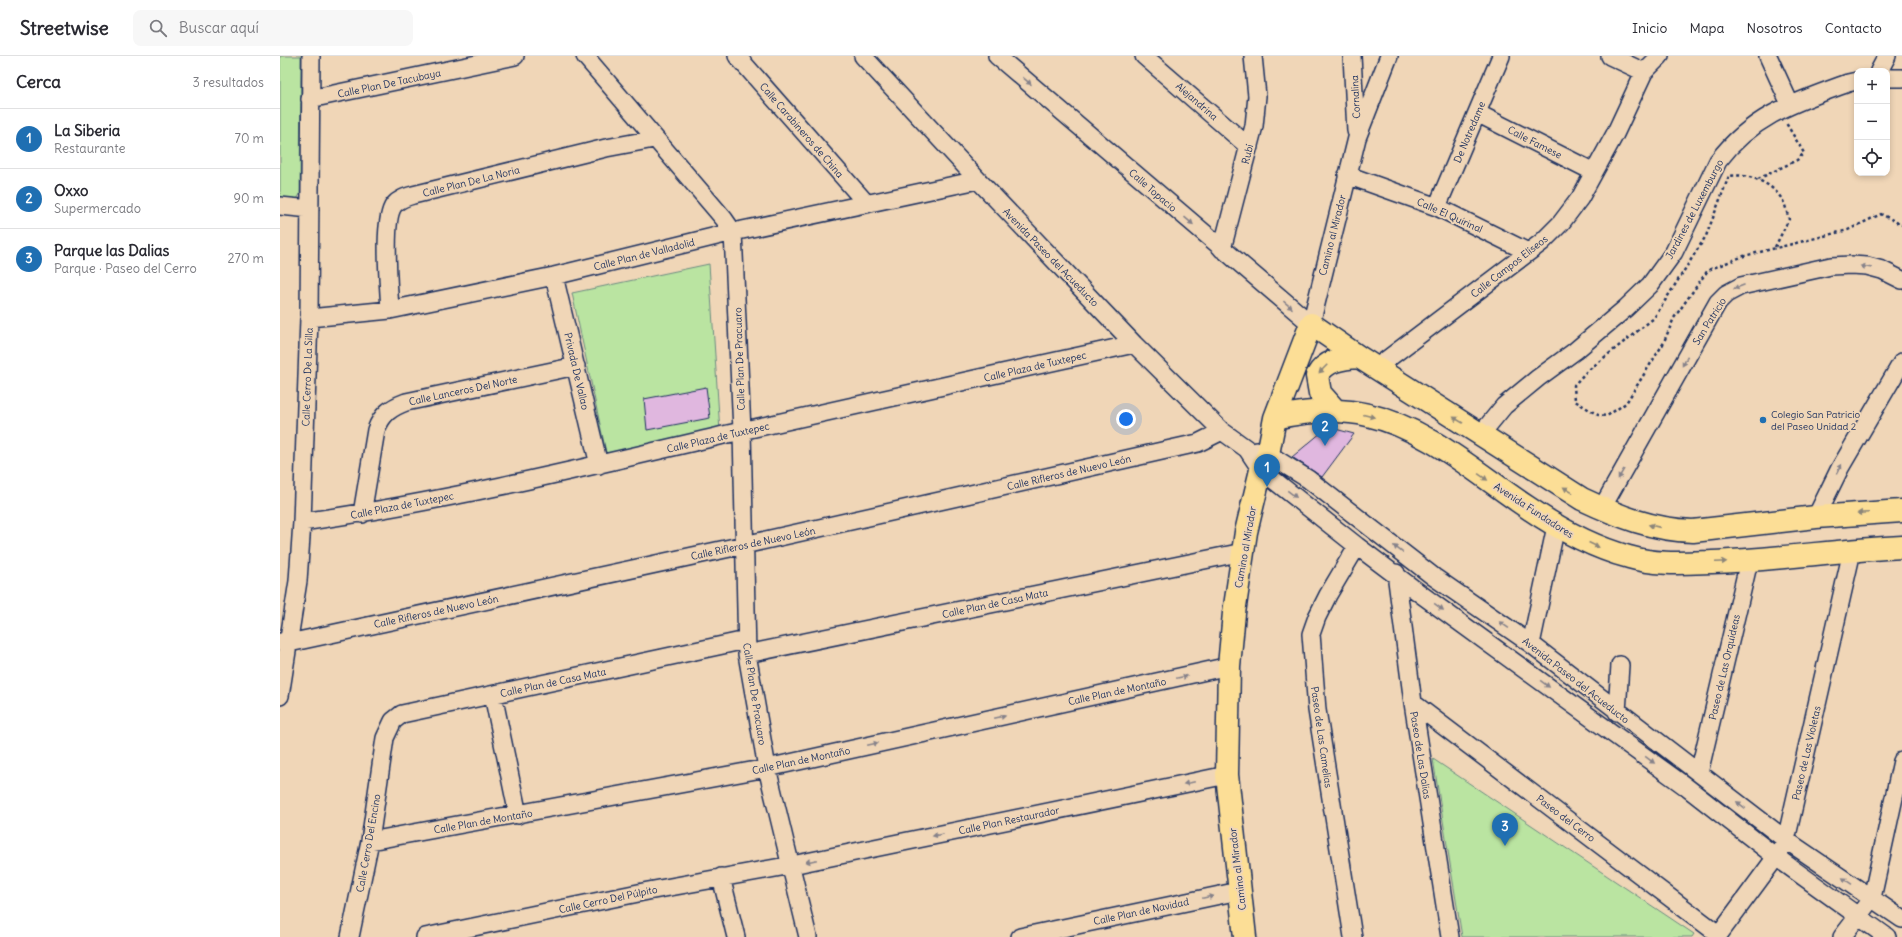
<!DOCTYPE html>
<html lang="es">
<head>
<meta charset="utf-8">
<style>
	body { margin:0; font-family:Delius,sans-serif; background:#f7f7f7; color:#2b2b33 }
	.controls { position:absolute; right:12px; top:12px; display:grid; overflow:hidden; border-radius:8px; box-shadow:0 2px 6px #0003 }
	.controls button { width:36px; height:36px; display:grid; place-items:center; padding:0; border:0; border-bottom:1px solid #e1e1e2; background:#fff; color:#2b2b33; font:20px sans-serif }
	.you { position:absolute; left:846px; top:363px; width:14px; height:14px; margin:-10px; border:3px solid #fff; border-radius:50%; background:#1a73e8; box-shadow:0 0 0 6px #1a73e833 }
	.badge { display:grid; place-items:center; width:26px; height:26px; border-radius:50%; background:#1f6fb2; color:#fff; font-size:13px; font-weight:700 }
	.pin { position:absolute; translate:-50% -33px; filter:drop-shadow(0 1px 2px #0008) }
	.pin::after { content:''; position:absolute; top:21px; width:14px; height:12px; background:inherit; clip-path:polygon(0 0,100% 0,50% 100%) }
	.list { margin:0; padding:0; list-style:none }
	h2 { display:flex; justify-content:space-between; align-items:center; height:52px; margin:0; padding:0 16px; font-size:17px }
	h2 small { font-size:13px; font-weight:400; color:#7c7c81 }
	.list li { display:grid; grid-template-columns:26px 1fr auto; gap:12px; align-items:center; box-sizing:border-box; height:60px; padding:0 16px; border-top:1px solid #e1e1e2 }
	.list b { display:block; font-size:15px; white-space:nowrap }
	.list p { margin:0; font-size:13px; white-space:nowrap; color:#7c7c81 }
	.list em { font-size:13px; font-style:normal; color:#7c7c81 }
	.icon { flex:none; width:22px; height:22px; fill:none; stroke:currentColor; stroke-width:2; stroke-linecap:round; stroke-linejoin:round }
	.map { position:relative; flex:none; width:1622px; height:881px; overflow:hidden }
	header { display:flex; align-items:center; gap:24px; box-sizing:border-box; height:56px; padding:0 20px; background:#fff; border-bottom:1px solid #e1e1e2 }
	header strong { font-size:19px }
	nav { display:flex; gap:22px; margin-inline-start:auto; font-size:14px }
	.search { width:280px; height:36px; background:#f7f7f7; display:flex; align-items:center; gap:10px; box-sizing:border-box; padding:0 14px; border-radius:8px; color:#7c7c81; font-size:15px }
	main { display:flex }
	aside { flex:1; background:#fff }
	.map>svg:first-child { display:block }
	.green { fill:#bae4a1; stroke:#6a8a80 }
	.building { fill:#e0b7df; stroke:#1b2f5e }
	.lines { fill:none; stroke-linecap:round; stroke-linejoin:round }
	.minor-casing { stroke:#1b2f5e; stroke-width:20 }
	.major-casing { stroke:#1b2f5e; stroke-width:25 }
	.path { stroke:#1b2f5e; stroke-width:2.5; stroke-dasharray:3 3; stroke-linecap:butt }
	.minor { stroke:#f0d6b7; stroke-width:17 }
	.major { stroke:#fcde96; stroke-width:22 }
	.oneway { fill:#86828a }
	.oneway2 { fill:#8c867a }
	.poi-dot { fill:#1f6fb2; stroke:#f0d6b7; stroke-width:1.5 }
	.labels { text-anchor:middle; stroke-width:4; stroke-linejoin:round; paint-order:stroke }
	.street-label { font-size:10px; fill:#1b2f5e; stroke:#f0d6b7 }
	.poi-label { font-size:10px; fill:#1b2f5e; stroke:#f0d6b7; text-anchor:start }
</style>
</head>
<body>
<header>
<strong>Streetwise</strong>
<div class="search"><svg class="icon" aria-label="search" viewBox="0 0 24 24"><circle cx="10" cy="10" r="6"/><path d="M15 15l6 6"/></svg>Buscar aquí</div>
<nav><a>Inicio</a><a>Mapa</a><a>Nosotros</a><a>Contacto</a></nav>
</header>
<main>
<aside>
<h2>Cerca<small>3 resultados</small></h2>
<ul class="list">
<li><span class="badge">1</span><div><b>La Siberia</b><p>Restaurante</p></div><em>70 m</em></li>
<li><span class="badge">2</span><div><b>Oxxo</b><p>Supermercado</p></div><em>90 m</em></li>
<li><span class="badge">3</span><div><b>Parque las Dalias</b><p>Parque · Paseo del Cerro</p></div><em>270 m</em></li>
</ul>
</aside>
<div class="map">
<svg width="1622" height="881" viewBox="0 0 1622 881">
	<rect width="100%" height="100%" fill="#f0d6b7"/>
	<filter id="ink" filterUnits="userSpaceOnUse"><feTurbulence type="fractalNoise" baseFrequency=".025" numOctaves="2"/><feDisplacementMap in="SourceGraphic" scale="8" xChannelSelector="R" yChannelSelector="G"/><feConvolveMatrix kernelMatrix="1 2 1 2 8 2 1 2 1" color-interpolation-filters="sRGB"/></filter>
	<g filter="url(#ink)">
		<!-- green -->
		<path class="green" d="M0,0H21L20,138L15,147L0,148Z
			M429,208L440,376L327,401L292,237Z
			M1153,703L1414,878L1412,881H1182Z"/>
		<!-- building -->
		<path class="building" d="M426,331L430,362L367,374L364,343Z
			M1048,371L1074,378L1042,421L1012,401Z"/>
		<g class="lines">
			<!-- minor casing -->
			<g class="minor-casing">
				<path id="minor" d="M305,0L444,163L453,176L462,375L467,598L487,712L528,881
					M457,0L587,148
					M583,0L698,124L854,288L942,375L967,393L981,414L1077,490L1142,539L1405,730L1496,801L1607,881
					M717,0L1031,268L1077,82L1109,0
					M864,0L969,91
					M1072,0L1076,75
					M1330,0L1364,16
					M1488,0L1510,48
					M1599,15L1607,0
					M1607,22H1622
					M30,43L235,0
					M1197,57L1314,116
					M1067,119L1157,151L1248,196
					M0,150L30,153
					M1157,151L1221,0
					M942,193L974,70L977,40L973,0
					M274,220L319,409
					M110,254C109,232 102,164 114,149C119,143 126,141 133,139L326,92L374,83
					M29,262L110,254L274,220L453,176L698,124
					M1097,311L1262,186L1281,167L1300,142L1335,78L1364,16L1380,0
					M1201,378L1224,350L1258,322L1295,295L1346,252L1370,229L1394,196L1438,105C1473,59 1516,46 1568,27L1577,25
					M977,395L988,398L1028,423L1154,521L1251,588L1506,784L1622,863
					M1322,452L1438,246L1446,238L1461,230L1551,210L1571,209L1587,210L1602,214L1622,224
					M82,458L96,374C102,358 110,352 126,346L296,310
					M1536,461L1560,412L1622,306
					M22,466C170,445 316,409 461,375C592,345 723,317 854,288
					M1116,517L1133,647L1170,881
					M0,586L9,587L464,489L882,395L918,387L942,375
					M1251,588L1276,470
					M467,598L963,496
					M213,639L238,759
					M0,640L18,525L22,466L29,262L31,0
					M1133,647L1438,878
					M1337,656L1340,609
					M1419,717L1469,505
					M90,785L487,712L949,610
					M441,821L456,881
					M70,881L90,785L105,682L113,665L122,658L466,584
					M145,881L368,835L512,809L947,719
					M740,881L959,835
					M1073,881L1037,654L1031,578L1037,561L1048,539L1077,490
					M1437,881L1496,801L1506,784L1572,495
					M1562,881L1592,842L1622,705"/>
			</g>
			<!-- major casing -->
			<g class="major-casing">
				<path id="major" d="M1056,355L1040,337L1037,320C1045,304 1063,302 1079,301
					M995,362C1026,355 1058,352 1088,359C1149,373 1197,418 1247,451C1279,473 1312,491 1349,501C1376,509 1403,507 1432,506C1495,504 1558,494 1622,491
					M965,881L947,719L949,610L954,557L966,476L981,414L988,398L995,362L1031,268L1079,301L1302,443C1338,460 1373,474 1413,475L1536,461L1622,455"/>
			</g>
			<!-- path -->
			<path class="path" d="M1478,123L1517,104L1524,97L1506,67
				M1495,191L1509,163C1507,158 1506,150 1503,145C1493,127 1469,117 1449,120L1426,180L1374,262L1306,316L1294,329L1295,345L1318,359L1327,360L1346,347L1383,288L1394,262L1428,214L1464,200L1568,174L1601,158L1622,169"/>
			<!-- minor -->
			<use href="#minor" class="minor"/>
			<!-- major -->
			<use href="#major" class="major"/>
		</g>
		<!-- one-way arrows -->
		<defs><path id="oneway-solid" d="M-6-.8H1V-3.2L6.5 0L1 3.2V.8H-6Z"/></defs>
		<g class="oneway">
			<use href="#oneway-solid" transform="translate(747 25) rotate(41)"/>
			<use href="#oneway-solid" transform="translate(909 165) rotate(41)"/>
			<use href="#oneway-solid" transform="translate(1586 211) rotate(-170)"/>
			<use href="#oneway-solid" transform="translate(1459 231) rotate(159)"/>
			<use href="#oneway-solid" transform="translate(1008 249) rotate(40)"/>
			<use href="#oneway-solid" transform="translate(1405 305) rotate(120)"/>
			<use href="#oneway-solid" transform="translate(1559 413) rotate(-62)"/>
			<use href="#oneway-solid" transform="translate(1341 418) rotate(120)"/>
			<use href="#oneway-solid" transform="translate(1012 438) rotate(38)"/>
			<use href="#oneway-solid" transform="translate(1118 493) rotate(-142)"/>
			<use href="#oneway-solid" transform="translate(1159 551) rotate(36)"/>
			<use href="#oneway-solid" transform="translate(1224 569) rotate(-145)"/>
			<use href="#oneway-solid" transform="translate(902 621) rotate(-12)"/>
			<use href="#oneway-solid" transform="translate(1265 628) rotate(36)"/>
			<use href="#oneway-solid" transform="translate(720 661) rotate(-12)"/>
			<use href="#oneway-solid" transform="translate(593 688) rotate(-12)"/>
			<use href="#oneway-solid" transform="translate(1370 704) rotate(36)"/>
			<use href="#oneway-solid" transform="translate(909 727) rotate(168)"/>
			<use href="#oneway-solid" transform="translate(1461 749) rotate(-143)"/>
			<use href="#oneway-solid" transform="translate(658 779) rotate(168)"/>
			<use href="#oneway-solid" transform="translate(531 805) rotate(168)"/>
			<use href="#oneway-solid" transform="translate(1567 825) rotate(-146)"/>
			<use href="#oneway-solid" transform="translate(928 841) rotate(-12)"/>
		</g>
		<g class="oneway2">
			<use href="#oneway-solid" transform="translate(1043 313) rotate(135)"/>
			<use href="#oneway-solid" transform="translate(1089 360) rotate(14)"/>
			<use href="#oneway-solid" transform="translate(1178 364) rotate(-148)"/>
			<use href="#oneway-solid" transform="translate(1203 421) rotate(35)"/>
			<use href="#oneway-solid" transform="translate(1288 434) rotate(-148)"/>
			<use href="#oneway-solid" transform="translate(1583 457) rotate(177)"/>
			<use href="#oneway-solid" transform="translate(1374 470) rotate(-167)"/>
			<use href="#oneway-solid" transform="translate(1314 489) rotate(25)"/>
			<use href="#oneway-solid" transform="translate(1441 506) rotate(-2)"/>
		</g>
	</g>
	<!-- markers -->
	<circle class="poi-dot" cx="1483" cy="364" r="4"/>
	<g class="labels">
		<!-- street labels -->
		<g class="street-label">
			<text transform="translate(109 27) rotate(-12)" y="4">Calle Plan De Tacubaya</text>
			<text transform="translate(1075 41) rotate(-93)" y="4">Cornalina</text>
			<text transform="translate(917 45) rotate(41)" y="4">Alejandrina</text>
			<text transform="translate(522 74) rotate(49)" y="4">Calle Carabineros de China</text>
			<text transform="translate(1189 76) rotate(-67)" y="4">De Notredame</text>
			<text transform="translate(1255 86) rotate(27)" y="4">Calle Famese</text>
			<text transform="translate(967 98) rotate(-76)" y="4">Rubí</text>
			<text transform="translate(191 125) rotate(-14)" y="4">Calle Plan De La Noria</text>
			<text transform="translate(873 134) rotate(41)" y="4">Calle Topacio</text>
			<text transform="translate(1414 153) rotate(-62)" y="4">Jardines de Luxemburgo</text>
			<text transform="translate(1170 159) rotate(24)" y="4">Calle El Quirinal</text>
			<text transform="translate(1052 179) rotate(-76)" y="4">Camino al Mirador</text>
			<text transform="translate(364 198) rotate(-14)" y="4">Calle Plan de Valladolid</text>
			<text transform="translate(771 201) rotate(46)" y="4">Avenida Paseo del Acueducto</text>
			<text transform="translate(1229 210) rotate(-38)" y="4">Calle Campos Elíseos</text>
			<text transform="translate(1429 265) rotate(-58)" y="4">San Patricio</text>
			<text transform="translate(459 303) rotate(-92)" y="4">Calle Plan De Pracuaro</text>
			<text transform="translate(755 310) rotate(-13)" y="4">Calle Plaza de Tuxtepec</text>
			<text transform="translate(297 315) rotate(77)" y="4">Privada De Vallao</text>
			<text transform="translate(27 321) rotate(-88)" y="4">Calle Cerro De La Silla</text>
			<text transform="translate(183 334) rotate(-12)" y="4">Calle Lanceros Del Norte</text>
			<text transform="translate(438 381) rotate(-13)" y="4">Calle Plaza de Tuxtepec</text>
			<text transform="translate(789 416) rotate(-13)" y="4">Calle Rifleros de Nuevo León</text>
			<text transform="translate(122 449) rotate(-11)" y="4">Calle Plaza de Tuxtepec</text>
			<text transform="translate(1254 454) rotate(33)" y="4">Avenida Fundadores</text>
			<text transform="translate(473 487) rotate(-12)" y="4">Calle Rifleros de Nuevo León</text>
			<text transform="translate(965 491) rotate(-80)" y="4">Camino al Mirador</text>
			<text transform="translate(715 547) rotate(-12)" y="4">Calle Plan de Casa Mata</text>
			<text transform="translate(156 555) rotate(-12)" y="4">Calle Rifleros de Nuevo León</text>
			<text transform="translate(1444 611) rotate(-77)" y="4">Paseo de Las Orquídeas</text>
			<text transform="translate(1296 624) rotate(38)" y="4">Avenida Paseo del Acueducto</text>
			<text transform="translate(273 626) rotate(-12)" y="4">Calle Plan de Casa Mata</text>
			<text transform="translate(837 635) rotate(-12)" y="4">Calle Plan de Montaño</text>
			<text transform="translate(475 638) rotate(81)" y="4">Calle Plan De Pracuaro</text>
			<text transform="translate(1042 681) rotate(82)" y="4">Paseo de Las Camelias</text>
			<text transform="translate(1526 697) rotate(-77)" y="4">Paseo de Las Violetas</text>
			<text transform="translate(1141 699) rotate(81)" y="4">Paseo de Las Dalias</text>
			<text transform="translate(521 704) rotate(-12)" y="4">Calle Plan de Montaño</text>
			<text transform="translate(1286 762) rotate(37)" y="4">Paseo del Cerro</text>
			<text transform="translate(729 764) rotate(-12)" y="4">Calle Plan Restaurador</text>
			<text transform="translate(203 765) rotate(-10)" y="4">Calle Plan de Montaño</text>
			<text transform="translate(88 787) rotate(-80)" y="4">Calle Cerro Del Encino</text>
			<text transform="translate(957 813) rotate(-97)" y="4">Camino al Mirador</text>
			<text transform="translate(328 843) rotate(-12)" y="4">Calle Cerro Del Púlpito</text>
			<text transform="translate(861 855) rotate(-12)" y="4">Calle Plan de Navidad</text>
		</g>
		<!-- poi labels -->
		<g class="poi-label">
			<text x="1491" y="362">Colegio San Patricio<tspan x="1491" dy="12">del Paseo Unidad 2</tspan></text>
		</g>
	</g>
</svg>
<div class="controls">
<button>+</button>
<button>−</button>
<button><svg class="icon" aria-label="locate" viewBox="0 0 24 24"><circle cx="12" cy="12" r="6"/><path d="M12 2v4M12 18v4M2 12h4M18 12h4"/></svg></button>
</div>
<div class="you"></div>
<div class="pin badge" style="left:987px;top:431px">1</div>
<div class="pin badge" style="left:1045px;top:390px">2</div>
<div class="pin badge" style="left:1225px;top:790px">3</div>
</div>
</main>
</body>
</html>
